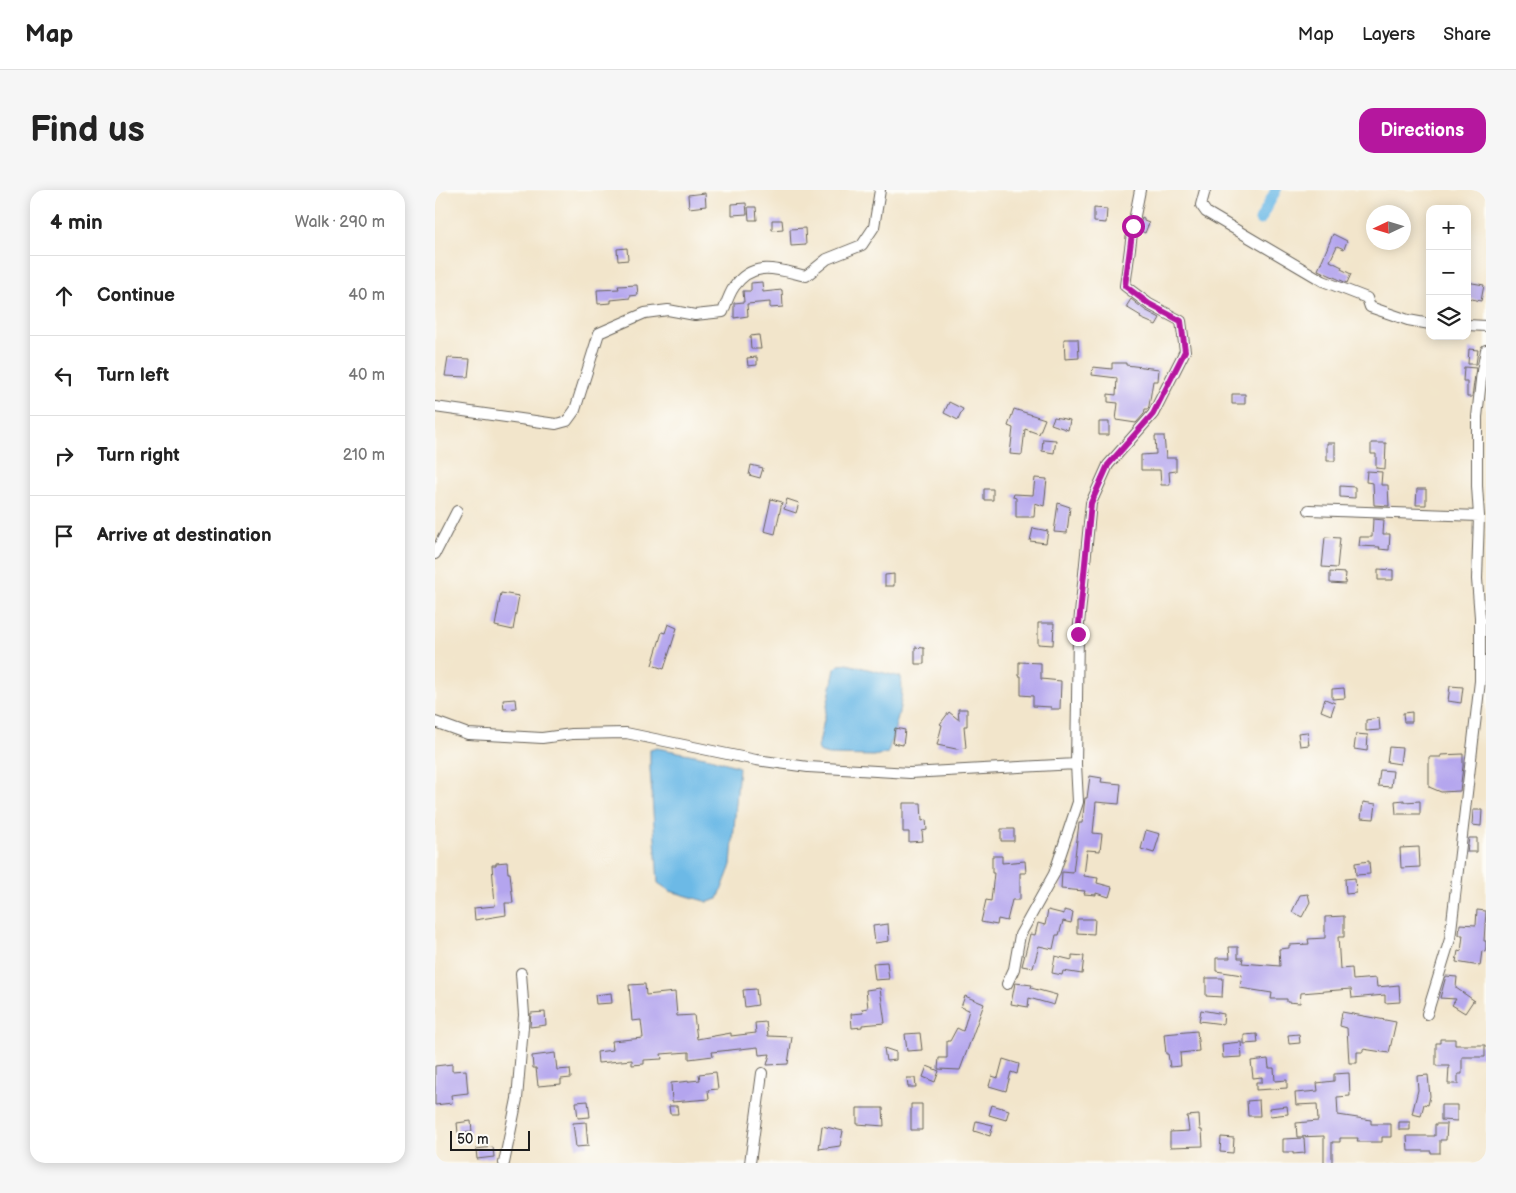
<!DOCTYPE html>
<html lang="en">
<head>
<meta charset="utf-8">
<style>
	body { margin:0; font-family:"Balsamiq Sans",sans-serif; background:#f6f6f6; color:#222 }
	.controls { position:absolute; right:15px; top:15px; display:grid; overflow:hidden; border-radius:10px; box-shadow:0 2px 12px #0003 }
	.controls button { width:45px; height:45px; display:grid; place-items:center; padding:0; border:0; border-bottom:1px solid #e0e0e0; background:#fff; color:#222; font:25px sans-serif }
	.compass { position:absolute; left:931px; top:15px; width:45px; height:45px; border-radius:50%; background:#fff; box-shadow:0 2px 12px #0003; rotate:266deg }
	.scale { position:absolute; left:15px; bottom:12px; width:80px; box-sizing:border-box; padding-left:5px; border:2px solid #1c1c1c; border-top:0; font-size:14px; line-height:18px; white-space:nowrap; color:#1c1c1c; -webkit-text-stroke:4px #fdfcf7; paint-order:stroke }
	.stop { position:absolute; width:15px; height:15px; margin:-11px; border:4px solid #b5179e; border-radius:50%; background:#fff }
	.stop.end { background:#b5179e; border-color:#fff; box-shadow:0 1px 5px #0008 }
	.list { margin:0; padding:0; list-style:none }
	h2 { display:flex; justify-content:space-between; align-items:center; height:65px; margin:0; padding:0 20px; font-size:21px }
	h2 small { font-size:16px; font-weight:400; color:#767676 }
	.list li { display:grid; grid-template-columns:32px 1fr auto; gap:15px; align-items:center; box-sizing:border-box; height:80px; padding:0 20px; border-top:1px solid #e0e0e0 }
	.list b { display:block; font-size:19px; white-space:nowrap }
	.list em { font-size:16px; font-style:normal; color:#767676 }
	.icon { flex:none; width:28px; height:28px; fill:none; stroke:currentColor; stroke-width:2; stroke-linecap:round; stroke-linejoin:round }
	.map { position:relative; flex:none; width:1051px; height:973px; overflow:hidden; border-radius:15px }
	header { display:flex; align-items:center; gap:30px; box-sizing:border-box; height:70px; padding:0 25px; background:#fff; border-bottom:1px solid #e0e0e0 }
	header strong { font-size:24px }
	nav { display:flex; gap:28px; margin-inline-start:auto; font-size:18px }
	.intro { display:flex; align-items:center; justify-content:space-between; box-sizing:border-box; height:120px; padding:0 30px }
	h1 { margin:0; font-size:35px }
	.button { padding:12px 22px; border-radius:15px; background:#b5179e; color:#fff; font-size:18px; font-weight:700 }
	main { display:flex; gap:30px; padding:0 30px }
	aside { flex:1; background:#fff; border-radius:15px; box-shadow:0 2px 12px #0003 }
	.map>svg:first-child { display:block }
	.water { fill:#6cb9e6; stroke:#446a81 }
	.lines { fill:none; stroke-linecap:round; stroke-linejoin:round }
	.canal { stroke:#6cb9e6; stroke-width:11 }
	.building { fill:#b4a5ee }
	.street-casing { stroke:#676259; stroke-width:12 }
	.street { stroke:#fff; stroke-width:10 }
	.route { stroke:#b5179e; stroke-width:6 }
</style>
</head>
<body>
<header>
<strong>Map</strong>
<nav><a>Map</a><a>Layers</a><a>Share</a></nav>
</header>
<div class="intro"><h1>Find us</h1><a class="button">Directions</a></div>
<main>
<aside>
<h2>4 min<small>Walk · 290 m</small></h2>
<ul class="list">
<li><svg class="icon" aria-label="ahead" viewBox="0 0 24 24"><path d="M12 20V5M6 11l6-6 6 6"/></svg><div><b>Continue</b></div><em>40 m</em></li>
<li><svg class="icon" aria-label="left" viewBox="0 0 24 24"><path d="M17 20v-9H6M10 6l-5 5 5 5"/></svg><div><b>Turn left</b></div><em>40 m</em></li>
<li><svg class="icon" aria-label="right" viewBox="0 0 24 24"><path d="M7 20v-9h11M14 6l5 5-5 5"/></svg><div><b>Turn right</b></div><em>210 m</em></li>
<li><svg class="icon" aria-label="arrive" viewBox="0 0 24 24"><path d="M6 21V4h12l-3 4 3 4H6"/></svg><div><b>Arrive at destination</b></div></li>
</ul>
</aside>
<div class="map">
<svg width="1051" height="973" viewBox="0 0 1051 973">
	<rect width="100%" height="100%" fill="#fdfcf7"/>
	<filter id="ink" filterUnits="userSpaceOnUse"><feTurbulence type="fractalNoise" baseFrequency=".02" numOctaves="2"/><feDisplacementMap in="SourceGraphic" scale="10" xChannelSelector="R" yChannelSelector="G"/><feConvolveMatrix kernelMatrix="1 2 1 2 8 2 1 2 1" color-interpolation-filters="sRGB"/></filter>
	<filter id="wash" filterUnits="userSpaceOnUse"><feTurbulence type="fractalNoise" baseFrequency=".0096" numOctaves="4" result="noise"/><feDisplacementMap in="SourceGraphic" scale="20" xChannelSelector="R" yChannelSelector="G"/><feGaussianBlur stdDeviation="1.12" result="paint"/><feColorMatrix in="noise" values="0 0 0 0 0 0 0 0 0 0 0 0 0 0 0 0 0 1.4 0 .05"/><feComposite in="paint" operator="in"/></filter>
	<g filter="url(#wash)">
		<rect width="100%" height="100%" fill="#f2e5cb"/>
		<!-- water -->
		<path class="water" d="M412,474L466,487C470,511 459,540 453,563L439,566L393,565L386,563L383,558L400,479L404,475Z
			M222,558L275,568L304,577L296,675L283,709L273,712L235,701L223,693L215,579V560Z"/>
		<g class="lines">
			<!-- canal -->
			<path class="canal" d="M825,30L841,0"/>
		</g>
		<g id="blocks">
			<!-- building -->
			<path class="building" d="M270,3L271,16L254,18L253,5Z
				M311,13L312,24L297,25V14Z
				M313,17H321L322,30H314Z
				M659,18L672,19L671,33L659,32Z
				M707,27L709,28V31L714,33L710,43L704,40Z
				M337,30H347L348,39L337,40Z
				M370,38L371,55L356,56L355,39Z
				M898,44L912,51L909,59L902,56L895,71L907,77L906,79L916,84L912,93L883,80Z
				M192,58L193,70L183,71L182,59Z
				M327,92L328,102L347,100L348,117L335,118V112L312,114L313,126L299,128V113L309,112L308,101H316V93Z
				M1032,92L1049,95L1046,111L1032,108Z
				M202,95L203,105L195,106V108L176,110V113L163,114L162,100L184,99L183,96Z
				M696,109L710,120L725,128L721,135L705,128L706,126L691,117Z
				M324,145L326,159H316L315,146Z
				M629,149H643L644,168L630,169Z
				M1034,159L1043,160L1041,174H1033Z
				M322,167V175L313,176L312,168Z
				M13,168L35,169L33,187L10,186Z
				M677,173H691V175L724,179L723,191H718L714,216L713,219H710L709,224L701,233L681,230L683,213L673,212V204L681,205L682,188L657,185L658,177L677,179Z
				M1029,177L1041,178L1037,207H1032V191H1028Z
				M797,204H810V214H797Z
				M514,212L528,219L523,230L509,223Z
				M579,219L610,229L604,244L590,239L587,265L575,264L578,238L573,236Z
				M619,227L635,230L633,240L616,234Z
				M664,232H674V245H664Z
				M720,246H729L731,268H741V281L734,282L735,295H726L725,280H706V265L721,264Z
				M608,249L621,250L619,263L607,261Z
				M892,253H900V271H892Z
				M936,253H951L950,279L941,278V264H936Z
				M316,275L328,278L325,288L314,285Z
				M932,281L947,282L946,295H953L954,316L939,315L938,293L931,292Z
				M600,288L612,289L609,316L600,313L599,327H581V308L578,307L579,304L598,305Z
				M905,296L920,297V308L905,307Z
				M549,299H558V310H549Z
				M982,299H991V315H981Z
				M336,309L347,312L340,344L329,341Z
				M352,309L364,313L361,323L349,319Z
				M623,313L635,317L632,343L619,342Z
				M938,329L949,330L948,344H955L954,360L944,359L945,357L924,356L925,347H937Z
				M598,338L613,341L611,353L595,351Z
				M890,347L905,348L902,378L887,377Z
				M943,379L958,380V390H943Z
				M895,382L911,383L910,394L895,393Z
				M459,384V396H450V385Z
				M66,403L84,406L78,440L60,436Z
				M603,433H619L618,455L603,454Z
				M233,434L242,438L229,479L217,475L227,442L230,443Z
				M480,457L489,458V474H480Z
				M584,472L606,473V489L626,491L625,519H616V517L598,516V506L586,505V486H584Z
				M1015,496L1028,497L1026,513L1013,511Z
				M909,498L910,508L897,509V499Z
				M80,509L81,518L69,519L68,510Z
				M890,509L900,513L896,525L886,521Z
				M523,519H532V536H529L531,558L521,559L502,555L507,535L505,534L514,522L524,530Z
				M977,522V532H969L968,523Z
				M944,528L945,540L931,541V530Z
				M460,538L470,540L468,555L458,553Z
				M872,542L874,555L865,556L863,543Z
				M921,544L933,545L932,561L919,559Z
				M954,557L967,558L965,574L952,572Z
				M1028,564V576L1025,601L1006,602L994,597V567H1006V565Z
				M945,580L958,581L956,597L943,596Z
				M655,586L667,588L666,592L686,594L684,614L661,612L658,643L667,644L665,661L652,660L649,686L663,688L662,693L677,697L674,707L661,703V705L649,704L650,701L626,699L627,682L638,683L644,633H647L650,608H652Z
				M969,610V612L985,611V624H961L960,611Z
				M928,612L941,614L939,629L926,628Z
				M468,613H486L487,631L491,630L492,640L487,641L488,651L474,652V642H468Z
				M1038,620H1047L1046,636L1037,635Z
				M566,639H579V651H566Z
				M711,640L725,644L719,663L706,659Z
				M1034,648H1042V662H1032Z
				M984,657L985,677L966,678L965,658Z
				M557,666H567V673L590,671L591,683H585V710H577L572,731L563,729L562,735L546,732L551,710L556,711L559,683H557Z
				M934,671L935,684L921,685L920,673Z
				M72,672L73,683H75L78,713H70L71,725L40,730L39,718L60,716L57,675H61V673Z
				M920,688L921,703L911,704L910,689Z
				M873,704L875,712L867,727L857,722L865,705Z
				M613,720L629,724V720L638,722L636,733L628,731L624,745H621L618,759L604,756L598,778L587,776L595,744L600,745L603,733L610,735Z
				M1042,720L1051,721L1049,751H1051V757L1050,762L1047,761L1045,776L1021,772L1023,761L1026,762L1028,745H1024L1025,734L1041,735Z
				M909,726V747H903L905,779L917,778L918,790L941,788L942,797L964,795L965,812L950,813V805L917,808L916,799L866,803L865,813L852,812V809H836L837,803L805,798L807,785L781,781V768H795L794,757H803V768H808L807,773L845,776L844,759L854,758V755L874,754L873,749L890,748V727Z
				M642,729H660L659,744L642,743Z
				M453,734L454,751L440,753L438,736Z
				M637,765L649,766L647,784L628,781L627,785L617,783L620,766L637,770Z
				M452,772L454,789L440,790L438,773Z
				M1011,786L1022,787L1021,798L1040,811H1038L1030,823L1017,815L1021,809L1005,808Z
				M771,788H788L787,807L771,806Z
				M580,793L597,795L596,798L622,805L619,815L594,808L593,817L576,814Z
				M210,794L211,805L240,802L242,826L259,825L262,849L296,843V846L321,843L320,833L331,832L333,846L357,847L353,874L332,875L335,864L324,865L323,857L277,862L278,866L254,869V862L226,864L227,869L209,870V874L197,875V870L163,873L162,862L178,860L177,851L208,848L206,830L197,831L194,795Z
				M445,798L450,833L427,835V837L417,838L416,824L428,823L427,819L433,818L431,800Z
				M321,799L323,815L310,817L308,800Z
				M176,803L177,813L161,814L160,805Z
				M530,806L549,814L525,880L503,879L504,868H512V851H515L522,838L528,841L534,820L526,817Z
				M766,820L789,824L788,834L764,831Z
				M110,822L111,835L95,837L96,823Z
				M907,822L961,832L954,863L928,859V862H922V873H914L912,838L905,836Z
				M762,841L764,861L745,863L746,876L735,877L733,864H731L729,844Z
				M485,843L487,860L472,861L470,844Z
				M822,844L823,853L809,854V845Z
				M864,844L865,853L854,854L853,845Z
				M1005,849H1020V855H1050V867H1027V884H1023V894H1013L1014,876H1001V853H1005Z
				M806,852L807,867L788,868L787,854Z
				M449,858L461,862V870L451,871Z
				M120,863L122,880L135,879L136,888L126,889V894L103,896L101,878H98L97,866Z
				M568,869L584,874L582,884L576,882L571,901L554,896L557,886L563,888Z
				M833,869L834,878H839L840,891L852,890V898L821,900V892H827V887L818,888L816,871Z
				M17,874V881L31,880L33,903L16,905L17,913L0,915V876Z
				M492,876L504,881L500,892L488,887Z
				M281,882L283,899L273,900L274,909L237,912L236,893L265,890L264,884Z
				M914,883L915,906L902,907L903,925L936,930V934H956V947H947V952H922L923,948H905V952H897V973H889V946L862,947L861,933L883,931L882,914L861,915L860,903L883,901L882,893L899,891V884Z
				M993,885L995,906L993,915L989,914L986,926L977,924L983,900L982,886Z
				M472,888H480L481,897H473Z
				M824,910L825,926H813L812,911Z
				M153,911L155,927L143,928L141,912Z
				M476,914H487V940H476Z
				M557,915L574,920L571,930L554,925Z
				M1006,915H1022V931L1006,930Z
				M234,916H242L243,924H235Z
				M852,916L853,924L835,926L834,918Z
				M422,918H448L449,936L422,934Z
				M764,925L765,940H767L768,956L735,957V942L754,941L752,926Z
				M36,931L37,942L23,943L22,933Z
				M541,931L558,935L555,946L539,941Z
				M151,932L153,956L141,957L138,933Z
				M964,932H975V940H964Z
				M1000,934H1012L1011,950H1005V963H996V961H973L972,946H1000Z
				M387,936L408,941L405,956L384,959Z
				M786,947L799,948L798,963L785,962Z
				M869,948L870,963L858,964V962H848V949Z
				M58,957L59,967L42,969L41,959Z"/>
		</g>
	</g>
	<g filter="url(#ink)">
		<use href="#blocks" fill-opacity="0" stroke="#676259" stroke-width="1"/>
		<g class="lines">
			<!-- street casing -->
			<g class="street-casing">
				<path id="street" d="M770,0L766,15L771,22L888,91L932,108L935,117L973,130L995,134
					M1032,135L1051,136
					M0,217L121,234L132,231L140,220L164,143L210,123L233,120L260,125L288,122C291,114 294,104 299,97C318,69 344,80 371,86L392,69L427,55L439,37L445,0
					M874,320L1044,326
					M0,364L22,321
					M0,532L33,544L107,548L137,544L191,543L321,570L373,577L475,583L641,574L643,612L619,684L585,745L579,779L572,794
					M641,574L643,444L656,313L673,275L718,224L750,161L746,131L714,114L690,96L698,36L705,0
					M992,824L1015,749L1045,491V427L1042,389L1044,326L1042,296V227L1047,181L1051,160
					M69,973L82,909L89,825L86,783
					M315,973L327,883"/>
			</g>
			<!-- street -->
			<use href="#street" class="street"/>
		</g>
	</g>
	<g class="lines" filter="url(#ink)">
		<!-- route -->
		<path class="route" d="M643,444L656,313L673,275L718,224L750,161L746,131L714,114L690,96L698,36"/>
	</g>
</svg>
<div class="controls">
<button>+</button>
<button>−</button>
<button><svg class="icon" aria-label="layers" viewBox="0 0 24 24"><path d="M12 4l9 5-9 5-9-5zM3 14l9 5 9-5"/></svg></button>
</div>
<svg class="compass" viewBox="-18 -18 36 36"><path d="M0-13l5 13h-10z" fill="#e53935"/><path d="M0 13l5-13h-10z" fill="#767676"/></svg>
<div class="scale">50 m</div>
<div class="stop" style="left:698px;top:36px"></div>
<div class="stop end" style="left:643px;top:444px"></div>
</div>
</main>
</body>
</html>
